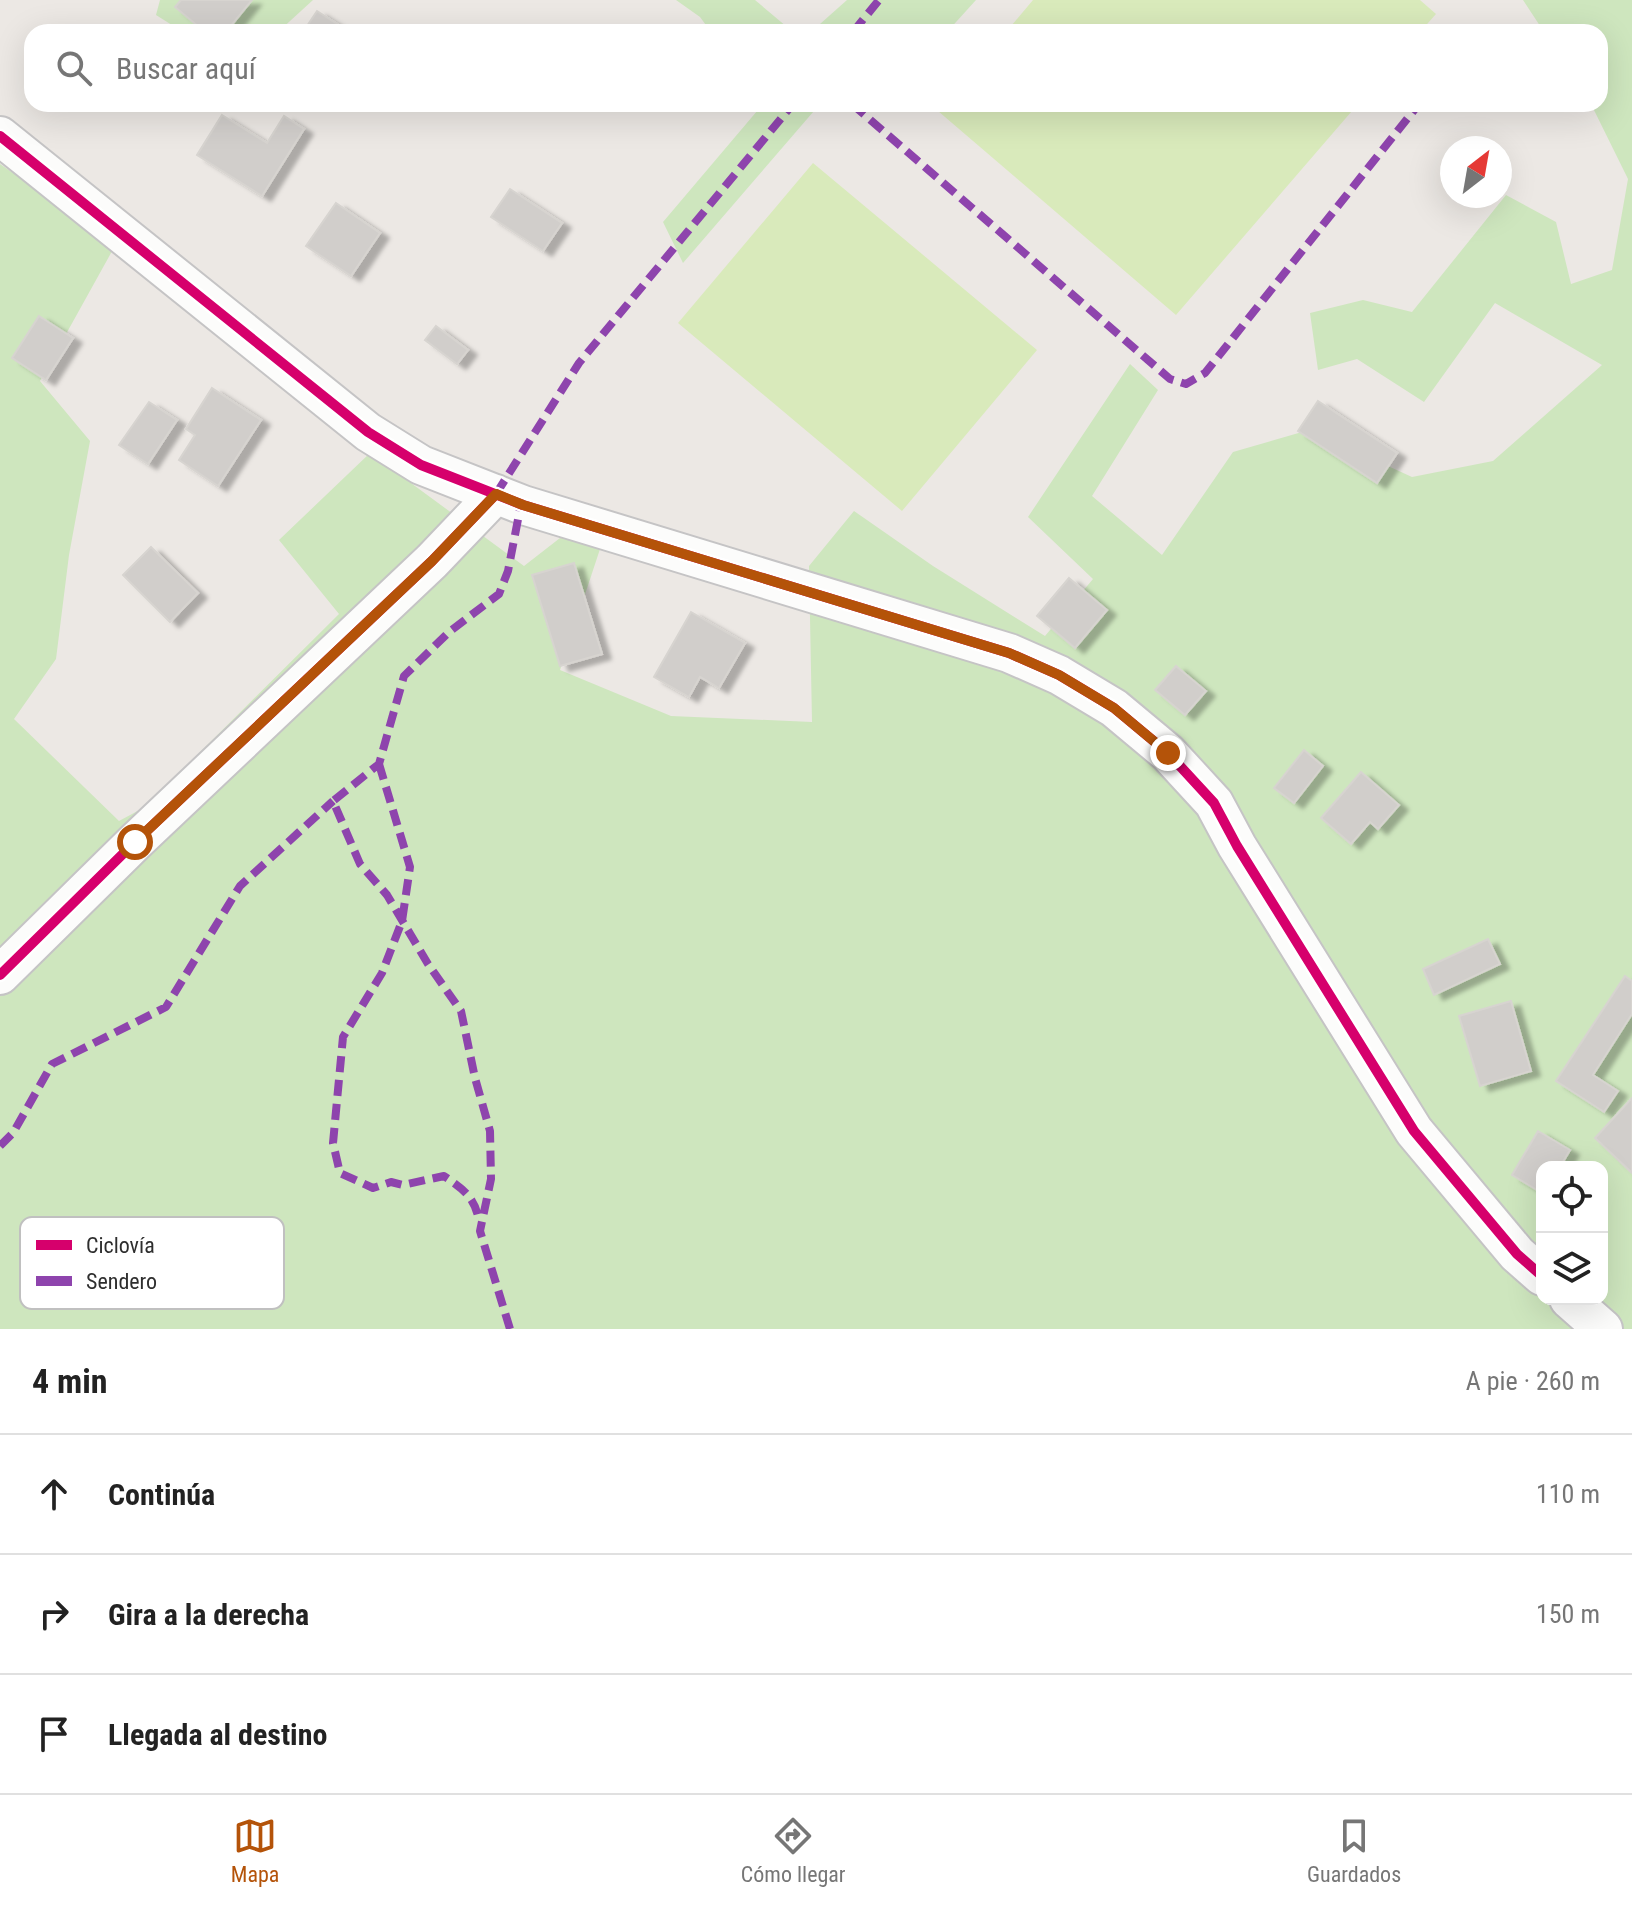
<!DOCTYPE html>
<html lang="es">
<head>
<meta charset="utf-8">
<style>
	body { margin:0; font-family:"Roboto Condensed",sans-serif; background:#f6f6f6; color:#222 }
	.controls { position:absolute; right:24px; bottom:24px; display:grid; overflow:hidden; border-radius:16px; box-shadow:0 8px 32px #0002 }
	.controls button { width:72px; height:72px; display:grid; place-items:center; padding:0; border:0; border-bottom:2px solid #e0e0e0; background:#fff; color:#222; font:40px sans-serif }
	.compass { position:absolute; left:1440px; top:136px; width:72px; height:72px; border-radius:50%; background:#fff; box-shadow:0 8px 32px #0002; rotate:31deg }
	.stop { position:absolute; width:24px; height:24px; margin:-18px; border:6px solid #b45309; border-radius:50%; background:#fff }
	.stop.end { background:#b45309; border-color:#fff; box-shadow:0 2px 8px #0008 }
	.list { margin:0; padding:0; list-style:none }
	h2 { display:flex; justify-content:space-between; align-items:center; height:104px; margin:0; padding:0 32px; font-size:34px }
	h2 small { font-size:26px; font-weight:400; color:#767676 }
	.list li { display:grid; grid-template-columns:52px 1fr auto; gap:24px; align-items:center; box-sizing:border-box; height:120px; padding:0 32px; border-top:2px solid #e0e0e0 }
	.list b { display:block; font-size:30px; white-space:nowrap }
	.list em { font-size:26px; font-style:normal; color:#767676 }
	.icon { flex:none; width:44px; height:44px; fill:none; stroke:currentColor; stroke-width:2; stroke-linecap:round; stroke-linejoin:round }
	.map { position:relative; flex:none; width:1632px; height:1329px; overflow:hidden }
	.search { position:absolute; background:#fff; box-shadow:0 8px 32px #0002; left:24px; right:24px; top:24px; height:88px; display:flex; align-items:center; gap:20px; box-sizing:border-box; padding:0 28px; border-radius:24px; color:#767676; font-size:30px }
	.sheet { height:464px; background:#fff }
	nav { display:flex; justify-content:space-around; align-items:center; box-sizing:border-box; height:112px; border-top:2px solid #e0e0e0; background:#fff; font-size:22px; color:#767676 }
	nav a { display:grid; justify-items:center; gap:4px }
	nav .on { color:#b45309 }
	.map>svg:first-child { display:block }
	.green { fill:#cee6be; fill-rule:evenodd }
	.pitch { fill:#d9eabb }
	.building { fill:#d1cecb; stroke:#d7d4d0; stroke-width:2; filter:url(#shadow) }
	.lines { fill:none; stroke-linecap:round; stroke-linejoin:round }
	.street-casing { stroke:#c5c4c5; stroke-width:42 }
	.street { stroke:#fcfcfb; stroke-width:38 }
	.quiet { stroke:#8e44ad; stroke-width:8; stroke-dasharray:16 8; stroke-linecap:butt }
	.cycleway-casing { stroke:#fff; stroke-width:15 }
	.cycleway { stroke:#d6006c; stroke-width:10 }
	.route { stroke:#b45309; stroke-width:10 }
	.key { fill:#fff; stroke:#c0c0c0; stroke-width:2 }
	.key-label { font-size:22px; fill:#2e2e2e }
</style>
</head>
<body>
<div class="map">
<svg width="1632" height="1329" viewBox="0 0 1632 1329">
	<defs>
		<filter id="shadow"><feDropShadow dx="9" dy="5" stdDeviation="2" flood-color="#0004"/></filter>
	</defs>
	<rect width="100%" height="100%" fill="#ece8e4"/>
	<!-- green -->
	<path class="green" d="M160,0H313L278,32H183L156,15Z
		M676,0H755L793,32H711L700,17Z
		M847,0H976L947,32H811Z
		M1523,0H1632V1329H0V164L116,244L40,381L90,441L69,555L56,659L14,719L119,821L145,807L339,614L279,540L370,453L524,566L569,531L600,549L560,670L671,716L812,722L809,566L854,511L933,566L1045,636L1093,579L1028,517L1130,364L1158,390L1092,496L1162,555L1233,452L1309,430L1412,477L1493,461L1602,365L1495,303L1424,402L1357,359L1318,370L1310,313L1363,300L1412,312L1506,195L1556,222L1571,284L1612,270L1628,179L1591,104H1600V32H1544ZM1542,1167H1602V1299H1542Z
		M763,104H820L683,263L663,222Z"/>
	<!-- pitch -->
	<path class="pitch" d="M1033,0H1420L1436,14L1420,32H1006Z
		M943,104H1358L1176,315L938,111Z
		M813,163L1037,350L902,511L678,323Z"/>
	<!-- building -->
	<path class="building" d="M181,0H252L226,32H205L175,7Z
		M317,11L348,31V32H303Z
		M222,115L267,143L284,116L304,129L262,196L197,155Z
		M510,189L562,223L543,251L491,217Z
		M336,203L380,233L351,276L306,246Z
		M39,316L73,338L46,380L12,358Z
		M436,326L468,350L457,364L425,340Z
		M212,388L261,420L218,486L179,460L195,435L186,429Z
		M1318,401L1397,453L1377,483L1298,431Z
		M149,402L177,420L148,464L119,445Z
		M151,547L198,593L170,622L123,575Z
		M574,563L602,654L560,666L532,575Z
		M1069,578L1107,610L1075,648L1037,616Z
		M691,612L745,643L719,688L700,677L689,697L654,677Z
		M1176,666L1206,691L1185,715L1155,690Z
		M1304,750L1323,766L1294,803L1274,788Z
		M1361,772L1399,805L1378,829L1370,822L1351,844L1321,818Z
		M1488,939L1500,964L1434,995L1423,969Z
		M1625,976L1632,981V1014L1593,1075L1618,1091L1604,1112L1556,1081Z
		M1511,1001L1531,1071L1480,1086L1459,1016Z
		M1632,1098V1173L1595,1138Z
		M1538,1131L1570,1150L1560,1167H1542V1193L1512,1175Z"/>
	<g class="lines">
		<!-- street casing -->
		<g class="street-casing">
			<path id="street" d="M0,136L368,432L421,465L523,505L1009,653L1059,675L1114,708L1168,753L1214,803L1237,846L1414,1131L1517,1254L1542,1276
				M0,975L135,842L432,561L496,494
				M1569,1299L1603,1329"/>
		</g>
		<!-- street -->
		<use href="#street" class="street"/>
		<!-- quiet -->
		<path class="quiet" d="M853,32L879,0
			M852,104L1170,379L1186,384L1205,373L1419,104
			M496,494L579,363L793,104
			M379,764L410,867L402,921L382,973L343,1037L333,1143L340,1173L373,1188L391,1182L403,1185L444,1176C463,1189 475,1197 479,1221
			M0,1146L13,1133L52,1064L166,1007L240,886L333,801
			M510,1329L480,1231L491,1179L490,1131L475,1078L461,1011L428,964L387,895L360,864L333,801L379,764L404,676L449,632L499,594L508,571L520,509L523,505"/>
		<!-- cycleway casing -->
		<g class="cycleway-casing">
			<path id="cycleway" d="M0,136L368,432L421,465L523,505L1009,653L1059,675L1114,708L1168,753L1214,803L1237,846L1414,1131L1517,1254L1542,1276
				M0,975L135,842L432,561L496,494"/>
		</g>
		<!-- cycleway -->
		<use href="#cycleway" class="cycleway"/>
	</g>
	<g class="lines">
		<!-- route -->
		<path class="route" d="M135,842L432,561L496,494L523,505L1009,653L1059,675L1114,708L1168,753"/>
	</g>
	<!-- legend -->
	<rect x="20" y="1217" width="264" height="92" rx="12" class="key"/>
	<rect x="36" y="1240" width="36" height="10" fill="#d6006c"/>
	<rect x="36" y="1276" width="36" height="10" fill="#8e44ad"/>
	<g class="key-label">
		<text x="86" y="1253">Ciclovía</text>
		<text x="86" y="1289">Sendero</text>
	</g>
</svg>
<div class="controls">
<button><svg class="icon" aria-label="locate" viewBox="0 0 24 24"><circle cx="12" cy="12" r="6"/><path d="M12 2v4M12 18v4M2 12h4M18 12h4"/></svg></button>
<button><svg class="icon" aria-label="layers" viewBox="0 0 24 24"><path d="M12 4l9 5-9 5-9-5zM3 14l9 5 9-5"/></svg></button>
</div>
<svg class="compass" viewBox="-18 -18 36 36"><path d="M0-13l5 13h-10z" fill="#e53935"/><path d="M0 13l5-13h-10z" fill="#767676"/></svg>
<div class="stop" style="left:135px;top:842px"></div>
<div class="stop end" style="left:1168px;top:753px"></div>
<div class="search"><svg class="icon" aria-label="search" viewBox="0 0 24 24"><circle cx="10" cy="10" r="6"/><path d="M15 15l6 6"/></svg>Buscar aquí</div>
</div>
<section class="sheet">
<h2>4 min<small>A pie · 260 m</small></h2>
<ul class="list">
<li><svg class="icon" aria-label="ahead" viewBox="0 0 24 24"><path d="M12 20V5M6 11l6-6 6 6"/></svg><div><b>Continúa</b></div><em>110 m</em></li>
<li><svg class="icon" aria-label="right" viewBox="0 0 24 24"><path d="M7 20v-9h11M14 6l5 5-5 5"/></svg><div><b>Gira a la derecha</b></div><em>150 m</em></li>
<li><svg class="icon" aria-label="arrive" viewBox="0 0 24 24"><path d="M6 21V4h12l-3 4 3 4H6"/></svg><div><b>Llegada al destino</b></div></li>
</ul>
</section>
<nav>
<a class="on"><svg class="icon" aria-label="map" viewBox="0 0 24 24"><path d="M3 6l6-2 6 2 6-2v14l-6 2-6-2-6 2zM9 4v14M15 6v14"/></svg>Mapa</a>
<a><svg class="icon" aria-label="directions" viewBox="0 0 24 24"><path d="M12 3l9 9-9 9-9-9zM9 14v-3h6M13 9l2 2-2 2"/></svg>Cómo llegar</a>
<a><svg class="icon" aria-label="saved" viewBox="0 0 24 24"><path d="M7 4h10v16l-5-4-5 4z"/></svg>Guardados</a>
</nav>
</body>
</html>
